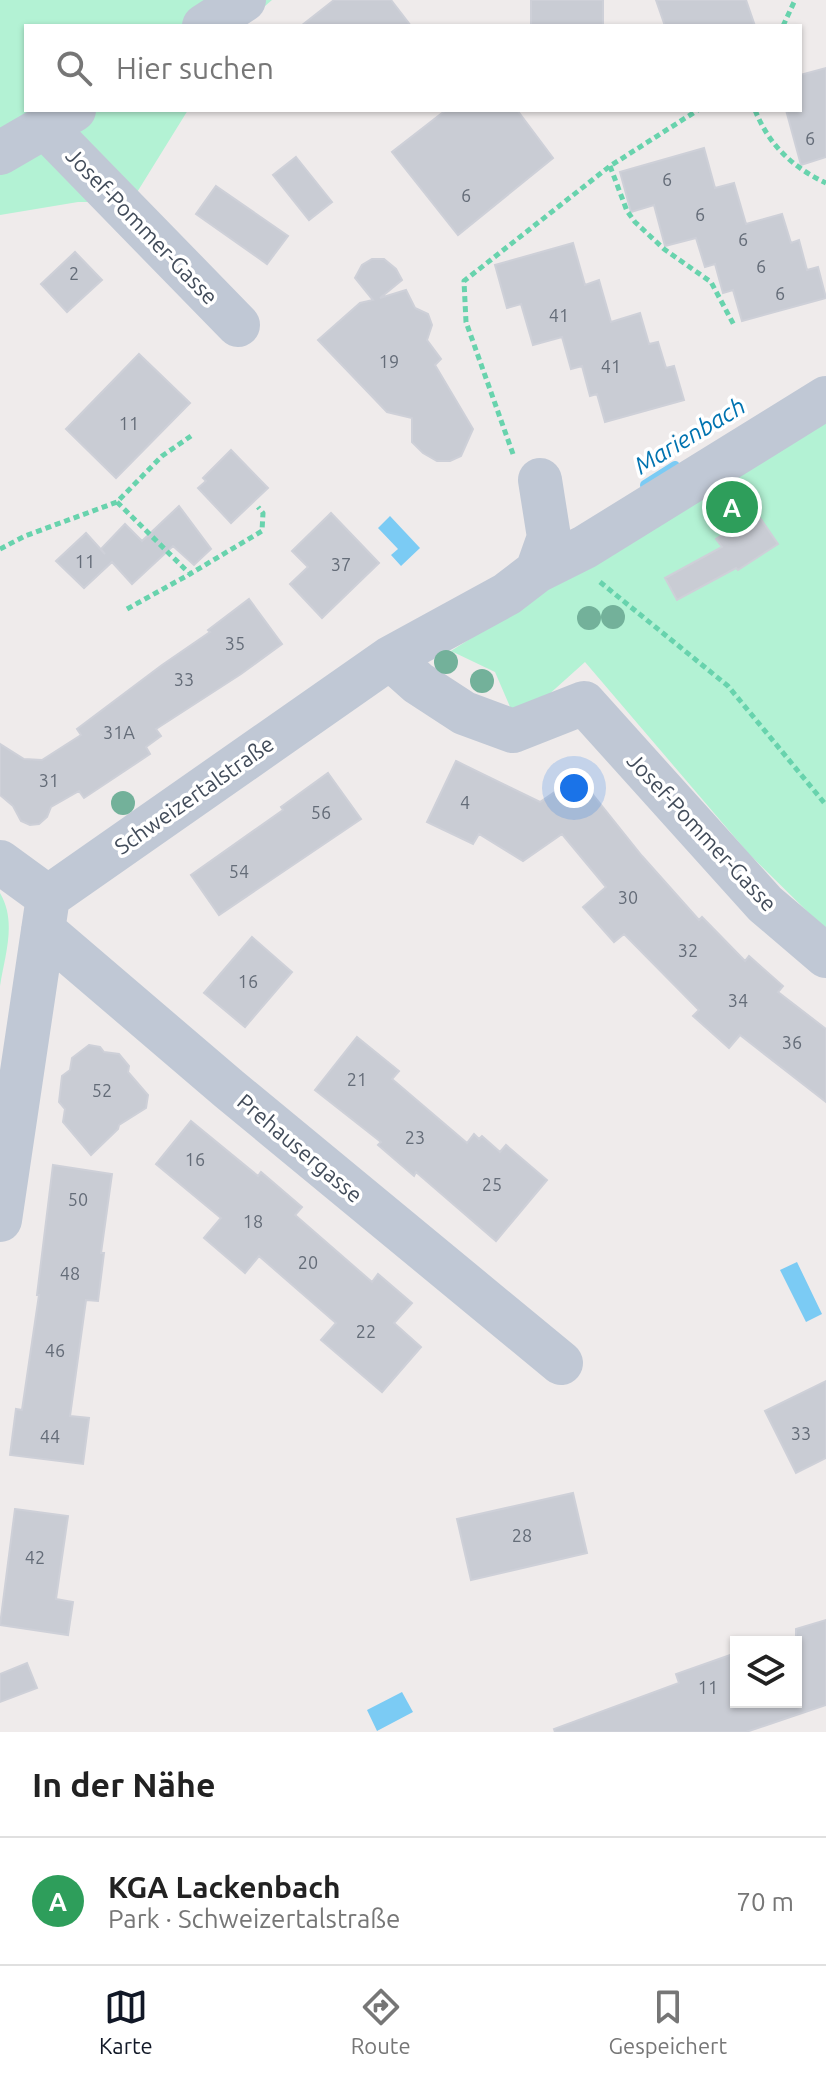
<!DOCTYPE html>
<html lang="de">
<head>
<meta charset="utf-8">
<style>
	body { margin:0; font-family:Ubuntu,sans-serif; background:#f6f6f6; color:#222 }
	.controls { position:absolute; right:24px; bottom:24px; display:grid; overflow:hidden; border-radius:0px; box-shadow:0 2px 6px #0004 }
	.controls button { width:72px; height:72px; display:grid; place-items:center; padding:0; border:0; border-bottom:2px solid #e0e0e0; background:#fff; color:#222; font:40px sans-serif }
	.you { position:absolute; left:574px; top:788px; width:28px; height:28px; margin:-20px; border:6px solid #fff; border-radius:50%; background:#1a73e8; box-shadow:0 0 0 12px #1a73e833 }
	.badge { display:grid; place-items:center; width:52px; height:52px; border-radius:50%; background:#111827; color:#fff; font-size:26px; font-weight:700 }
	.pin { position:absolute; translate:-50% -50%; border:4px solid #fff; box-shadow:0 2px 8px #0006 }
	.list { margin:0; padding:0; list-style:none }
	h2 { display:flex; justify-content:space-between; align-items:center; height:104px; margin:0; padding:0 32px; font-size:34px }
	h2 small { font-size:26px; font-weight:400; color:#767676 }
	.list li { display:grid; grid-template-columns:52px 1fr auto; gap:24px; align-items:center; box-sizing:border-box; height:128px; padding:0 32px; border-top:2px solid #e0e0e0 }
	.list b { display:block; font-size:30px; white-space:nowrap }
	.list p { margin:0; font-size:26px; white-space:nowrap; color:#767676 }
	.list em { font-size:26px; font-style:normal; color:#767676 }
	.icon { flex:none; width:44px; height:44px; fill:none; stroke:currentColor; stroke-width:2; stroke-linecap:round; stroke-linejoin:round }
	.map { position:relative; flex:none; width:826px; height:1732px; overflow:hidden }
	.search { position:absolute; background:#fff; box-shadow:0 2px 6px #0004; left:24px; right:24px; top:24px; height:88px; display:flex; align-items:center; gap:20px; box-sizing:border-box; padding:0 28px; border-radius:0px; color:#767676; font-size:30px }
	.sheet { height:232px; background:#fff }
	nav { display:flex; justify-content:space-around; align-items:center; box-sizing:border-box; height:112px; border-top:2px solid #e0e0e0; background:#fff; font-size:22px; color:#767676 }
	nav a { display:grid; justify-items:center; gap:4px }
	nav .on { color:#111827 }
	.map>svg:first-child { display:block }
	.green { fill:#b3f2d4 }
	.water { fill:#7bcbf4 }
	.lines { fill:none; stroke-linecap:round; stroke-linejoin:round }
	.stream { stroke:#7bcbf4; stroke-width:10 }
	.building { fill:#c9ccd4; stroke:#ced0d8; stroke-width:2 }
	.path { stroke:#68d3ad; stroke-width:5; stroke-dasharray:6 4; stroke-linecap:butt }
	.minor { stroke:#c0c8d5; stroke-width:44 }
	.tree { fill:#73b19a }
	.labels { text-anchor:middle; stroke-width:7; stroke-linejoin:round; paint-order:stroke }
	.number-label { font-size:18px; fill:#646c78 }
	.street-label { font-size:22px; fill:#424c5a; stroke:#fff }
	.water-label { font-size:24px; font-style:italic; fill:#0073b0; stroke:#fff }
</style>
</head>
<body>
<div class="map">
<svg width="826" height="1732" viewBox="0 0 826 1732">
	<rect width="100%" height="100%" fill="#efebeb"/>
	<!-- green -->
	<path class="green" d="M0,0H272L242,26H26V110H188L131,202H78L0,215Z
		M826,392V930L749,854L585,662L517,723L495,672L451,651L543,592Z
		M0,893C17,922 5,954 0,986Z"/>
	<!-- water -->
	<path class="water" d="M390,516L420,548L401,566L391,555L398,549L378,528Z
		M797,1262L822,1314L806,1322L780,1270Z
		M402,1692L413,1712L377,1731L367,1710Z"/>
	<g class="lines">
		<!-- stream -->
		<path class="stream" d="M645,485L675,466"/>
	</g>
	<!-- building -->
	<path class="building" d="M334,0H391L411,26H301Z
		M531,0H603V26H531Z
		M656,0H746L755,26H665Z
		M826,68V157L801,165L786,110H800V75Z
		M446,110H517L553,158L458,235L392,152Z
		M704,148L715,188L734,183L746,224L782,214L791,243L799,240L807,270L818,267L826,298L742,321L733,290L723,293L715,264L705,267L696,238L665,246L654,205L631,212L620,172Z
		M296,157L332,202L309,220L273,175Z
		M216,186L288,236L267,264L196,214Z
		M573,243L585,285L599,280L611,322L640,313L649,344L658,342L666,368L674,366L684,400L605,422L597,394L590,396L582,366L571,369L562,337L533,345L521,304L507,308L495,265Z
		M75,252L102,280L67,312L41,284Z
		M372,259H384L396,269L402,280L380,298L406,290L415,308L428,314L432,325L427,340L441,359L435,365L473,429L461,456L450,461H437L423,453L412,442V418L387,412L318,340L360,303L373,300L355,278L362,265Z
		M139,354L190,403L116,478L66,429Z
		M231,450L268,488L231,523L198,488L206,481L203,478Z
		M179,506L211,549L194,565L173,546L132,584L112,562L84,588L56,561L86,533L105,554L101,549L125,524L142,541Z
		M756,512L778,544L738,570L736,568L677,600L665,578L722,547L716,539Z
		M331,513L379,563L322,618L290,584L308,567L292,551Z
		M249,599L282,644L241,674L156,729L161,736L146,747L150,754L84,798L79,791L51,807L47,817L39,824L30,825L21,821L13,806L0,795V744L24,759L42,760L81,735L77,729L162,665L210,632L208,630Z
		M456,761L540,802L578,776L642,856L699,920L702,917L745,961L749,956L783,986L778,992L826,1029V1102L740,1035L729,1048L693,1016L699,1010L624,934L614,942L583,907L606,887L562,834L523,861L479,834L473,844L427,822Z
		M328,773L361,819L219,915L191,875L283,810L281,807Z
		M252,937L292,972L245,1027L204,993Z
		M357,1037L399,1071L392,1079L467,1143L474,1134L479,1139L482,1136L500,1152L506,1145L547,1180L496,1241L416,1172L414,1176L378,1145L381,1142L315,1090Z
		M89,1045L100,1047L104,1052L119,1054L129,1066L128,1072L148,1095L146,1108L119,1125L118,1129L91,1155L63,1122L65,1109L59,1102L62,1076L70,1070L72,1058Z
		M191,1121L258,1176L261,1172L302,1207L295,1215L372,1282L378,1274L412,1303L394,1323L421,1347L382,1392L321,1340L336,1323L259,1256L245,1273L204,1238L221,1218L156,1164Z
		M53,1165L112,1174L101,1253H104L98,1301L86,1300L70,1416L89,1418L83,1464L10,1455L16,1409L22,1410L39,1295H37Z
		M826,1381V1458L796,1473L765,1411Z
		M573,1493L587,1553L471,1580L457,1519Z
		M15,1509L68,1516L56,1599L73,1602L68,1635L0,1625Z
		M826,1620V1705L746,1732H555L554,1729L679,1683L676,1674L736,1653V1702H796V1629Z
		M27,1663L37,1688L0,1702V1674Z"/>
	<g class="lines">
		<!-- path -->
		<path class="path" d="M783,26L795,0
			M755,110C769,145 792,167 826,183
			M610,166L627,211L635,222L664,249L711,282L735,327
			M513,454L466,322L464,281L610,166L698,110
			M117,502L190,574L262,531L263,513L258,507
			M0,549L25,536L117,502L162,456L191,436
			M600,582L728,686L826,805
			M127,609L190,574"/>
		<!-- minor -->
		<path class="minor" d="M204,26L244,0
			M46,128L238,325
			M0,153L74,110
			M537,571L585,547L826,398
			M390,658L418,683L464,713L513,731L584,703L765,904L826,956
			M0,862L48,897
			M43,930L229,1089L561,1363
			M0,1220L48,897L390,658L507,594L537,571L549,537L540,480"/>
	</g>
	<!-- trees -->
	<g class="tree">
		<circle cx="613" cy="617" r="12"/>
		<circle cx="589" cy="618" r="12"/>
		<circle cx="446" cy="662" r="12"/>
		<circle cx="482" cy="681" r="12"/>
		<circle cx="123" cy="803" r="12"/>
	</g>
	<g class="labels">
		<!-- number labels -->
		<g class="number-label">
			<text x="810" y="145">6</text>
			<text x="667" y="186">6</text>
			<text x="466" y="202">6</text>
			<text x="700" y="221">6</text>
			<text x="743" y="246">6</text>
			<text x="761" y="273">6</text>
			<text x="74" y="280">2</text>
			<text x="780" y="300">6</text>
			<text x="559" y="322">41</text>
			<text x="389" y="368">19</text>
			<text x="611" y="373">41</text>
			<text x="129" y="430">11</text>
			<text x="85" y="568">11</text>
			<text x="341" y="571">37</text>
			<text x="235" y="650">35</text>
			<text x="184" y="686">33</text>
			<text x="119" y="739">31A</text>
			<text x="49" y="787">31</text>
			<text x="465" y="809">4</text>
			<text x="321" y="819">56</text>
			<text x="239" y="878">54</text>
			<text x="628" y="904">30</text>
			<text x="688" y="957">32</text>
			<text x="248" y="988">16</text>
			<text x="738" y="1007">34</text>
			<text x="792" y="1049">36</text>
			<text x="357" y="1086">21</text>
			<text x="102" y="1097">52</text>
			<text x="415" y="1144">23</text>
			<text x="195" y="1166">16</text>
			<text x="492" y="1191">25</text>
			<text x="78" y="1206">50</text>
			<text x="253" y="1228">18</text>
			<text x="308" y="1269">20</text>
			<text x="70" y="1280">48</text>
			<text x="366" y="1338">22</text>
			<text x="55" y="1357">46</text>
			<text x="801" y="1440">33</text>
			<text x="50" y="1443">44</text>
			<text x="522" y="1542">28</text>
			<text x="35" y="1564">42</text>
			<text x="708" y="1694">11</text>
		</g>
		<!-- street labels -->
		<g class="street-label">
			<text transform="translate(142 226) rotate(46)" y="8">Josef-Pommer-Gasse</text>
			<text transform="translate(194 795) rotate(-35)" y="8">Schweizertalstraße</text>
			<text transform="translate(702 832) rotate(47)" y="8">Josef-Pommer-Gasse</text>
			<text transform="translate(300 1148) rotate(40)" y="8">Prehausergasse</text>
		</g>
		<!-- water labels -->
		<g class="water-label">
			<text transform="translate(690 436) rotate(-31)" y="8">Marienbach</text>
		</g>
	</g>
</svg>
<div class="controls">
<button><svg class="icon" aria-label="layers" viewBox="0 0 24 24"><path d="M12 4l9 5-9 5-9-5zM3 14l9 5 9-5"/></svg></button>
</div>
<div class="you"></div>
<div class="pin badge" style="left:732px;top:507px;background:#2e9e5b">A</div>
<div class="search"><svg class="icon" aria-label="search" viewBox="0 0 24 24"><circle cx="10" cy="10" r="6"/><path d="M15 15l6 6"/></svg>Hier suchen</div>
</div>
<section class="sheet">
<h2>In der Nähe<small></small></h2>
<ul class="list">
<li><span class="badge" style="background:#2e9e5b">A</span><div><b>KGA Lackenbach</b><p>Park · Schweizertalstraße</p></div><em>70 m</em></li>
</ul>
</section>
<nav>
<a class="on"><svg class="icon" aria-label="map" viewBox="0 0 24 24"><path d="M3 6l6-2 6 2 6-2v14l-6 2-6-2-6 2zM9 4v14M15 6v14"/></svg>Karte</a>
<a><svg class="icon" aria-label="directions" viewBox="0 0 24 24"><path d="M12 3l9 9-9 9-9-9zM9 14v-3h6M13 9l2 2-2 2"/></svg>Route</a>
<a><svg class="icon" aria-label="saved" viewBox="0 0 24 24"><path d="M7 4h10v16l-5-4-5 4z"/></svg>Gespeichert</a>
</nav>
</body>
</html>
